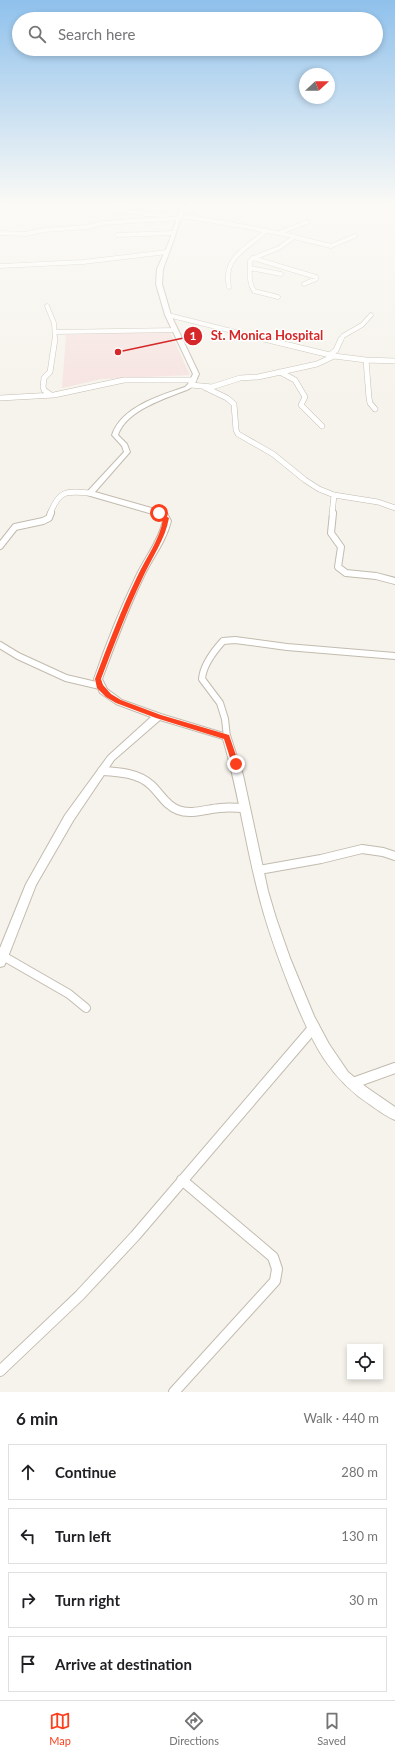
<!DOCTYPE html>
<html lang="en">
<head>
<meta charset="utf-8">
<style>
	body { margin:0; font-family:Lato,sans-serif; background:#f6f6f6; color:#202124 }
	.controls { position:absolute; right:12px; bottom:12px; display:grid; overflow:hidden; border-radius:0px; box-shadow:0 2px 6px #0003 }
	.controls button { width:36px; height:36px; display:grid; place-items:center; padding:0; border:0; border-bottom:1px solid #e0e0e0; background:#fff; color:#202124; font:20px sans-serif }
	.compass { position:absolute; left:299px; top:68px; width:36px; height:36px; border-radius:50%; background:#fff; box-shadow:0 2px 6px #0003; rotate:68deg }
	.stop { position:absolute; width:12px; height:12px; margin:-9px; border:3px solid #fc3f1d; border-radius:50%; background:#fff }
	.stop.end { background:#fc3f1d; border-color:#fff; box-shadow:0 1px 4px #0008 }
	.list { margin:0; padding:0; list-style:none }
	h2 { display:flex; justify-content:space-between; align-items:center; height:52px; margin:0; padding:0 16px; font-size:17px }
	h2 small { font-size:13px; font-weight:400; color:#757577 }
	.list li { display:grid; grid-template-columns:26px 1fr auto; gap:12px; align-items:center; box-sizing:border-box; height:56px; margin:0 8px 8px; padding:0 8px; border:1px solid #e0e0e0; border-radius:0px }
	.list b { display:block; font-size:15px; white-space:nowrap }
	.list em { font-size:13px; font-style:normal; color:#757577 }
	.icon { flex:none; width:22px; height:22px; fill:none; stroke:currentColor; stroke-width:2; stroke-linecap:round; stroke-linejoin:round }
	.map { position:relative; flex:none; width:395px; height:1392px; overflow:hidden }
	.search { position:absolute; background:#fff; box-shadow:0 2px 6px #0003; left:12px; right:12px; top:12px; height:44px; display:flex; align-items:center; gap:10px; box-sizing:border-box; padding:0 14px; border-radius:22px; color:#757577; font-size:15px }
	.sheet { height:308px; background:#fff }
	nav { display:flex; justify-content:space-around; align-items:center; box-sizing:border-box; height:56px; border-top:1px solid #e0e0e0; background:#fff; font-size:11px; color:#757577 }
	nav a { display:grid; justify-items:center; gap:2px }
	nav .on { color:#fc3f1d }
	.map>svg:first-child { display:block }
	.medical { fill:#f6e3e0 }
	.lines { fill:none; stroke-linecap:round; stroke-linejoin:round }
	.minor-far4-casing { stroke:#c2bbae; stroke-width:5 }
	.minor-far3-casing { stroke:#c2bbae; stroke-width:6 }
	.minor-far2-casing { stroke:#c2bbae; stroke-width:8 }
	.minor-far1-casing { stroke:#c2bbae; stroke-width:10 }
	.minor-casing { stroke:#c2bbae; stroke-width:12 }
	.tertiary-casing { stroke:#c2bbae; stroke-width:2 }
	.minor-far4 { stroke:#fff; stroke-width:4 }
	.minor-far3 { stroke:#fff; stroke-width:5 }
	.minor-far2 { stroke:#fff; stroke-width:6 }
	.minor-far1 { stroke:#fff; stroke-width:8 }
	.minor { stroke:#fff; stroke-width:10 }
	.tertiary { fill:#fff; fill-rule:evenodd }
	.route { fill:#fc3f1d }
	.leader { fill:none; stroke:#d62828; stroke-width:1.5 }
	.callout-dot { fill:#d62828; stroke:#fff; stroke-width:1.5 }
	.mark-label { font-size:12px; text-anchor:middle; font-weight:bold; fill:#fff }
	.callout-label { font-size:13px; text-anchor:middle; font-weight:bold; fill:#d62828; stroke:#fff; stroke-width:3; stroke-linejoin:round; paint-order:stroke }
</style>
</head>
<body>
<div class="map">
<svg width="395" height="1392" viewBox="0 0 395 1392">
	<rect width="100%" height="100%" fill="#f6f3ec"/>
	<!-- medical -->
	<path class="medical" d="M169,330L190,375L101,379L62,388L66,335Z"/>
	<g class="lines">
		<!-- minor-far4 casing -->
		<g class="minor-far4-casing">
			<path id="minor-far4" d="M386,205L395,207
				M0,206L6,205
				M114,209L145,214L165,215
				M181,216C219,221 256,229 293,236L294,237L279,248L253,258L316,277V279L304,284
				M281,232L307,222
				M0,233L25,234L44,230L87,227L103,223L180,218
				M117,235L173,233
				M294,237L331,246L355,236
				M253,258L250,261C250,272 248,282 254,291L278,297
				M0,266L83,262L167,252
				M250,268L281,274
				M229,287C222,257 248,248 267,230
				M47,306L54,323L55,340
				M168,315L268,340
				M56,332L175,330
				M341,340L343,336L362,325L371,315"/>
		</g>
		<!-- minor-far3 casing -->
		<g class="minor-far3-casing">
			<path id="minor-far3" d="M264,339L334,356L366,360L395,361
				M330,355L336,350L341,339
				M366,360L369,398L370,403L375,409
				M280,372L295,380L305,397L301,405L322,426
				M191,385L212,387L240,378L258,377L317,364L334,356
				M204,387L227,398L234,404L236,430L238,434L273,454L305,480L319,489L334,495L378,502L395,508
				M51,395L44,390L43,387L44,378L50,372L55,339
				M0,398L54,395L124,380H194
				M50,514C59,490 66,491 90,493
				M332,514L334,495"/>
		</g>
		<!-- minor-far2 casing -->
		<g class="minor-far2-casing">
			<path id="minor-far2" d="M333,513L331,533L341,547L338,567L346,573L376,576L395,581
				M0,546L15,527L43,521L49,518L51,513
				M0,645L18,656L66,678L100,686
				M227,737L225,719L220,703L202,679C203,665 214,651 223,641L235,640L287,647L395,656"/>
		</g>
		<!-- minor-far1 casing -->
		<g class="minor-far1-casing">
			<path id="minor-far1" d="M102,771C119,772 138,773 151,785C160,793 166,806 178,810C191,815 207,809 220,808C229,807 237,808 245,808
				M259,870L321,859L362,849L383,852L395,856
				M3,956L69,994L86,1008"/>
		</g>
		<!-- minor casing -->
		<g class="minor-casing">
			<path id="minor" d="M353,1083L395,1068
				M0,1371L80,1295L135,1236L314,1027
				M174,1392L275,1281L277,1269L273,1257L182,1180"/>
		</g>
		<!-- tertiary casing -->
		<g class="tertiary-casing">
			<path id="tertiary" d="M181,205H185L173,242L163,269L162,284L171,315L199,374L194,385L189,389C167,398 126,410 118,435L127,444L130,452L95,492L162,511L167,513L171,521C166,542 153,557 144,576C128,609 115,644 102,679L107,689L122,700L161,714L230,735L243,775L268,891L276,918L290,958L314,1016L329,1044L348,1072L366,1087L395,1107V1120C387,1117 379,1111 372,1106C329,1078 313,1044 294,998C280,963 267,929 258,892C245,841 238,790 223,739L160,720L114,760L73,821L36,885L6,962L4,966L0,967V948L26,884L65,815L108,756L151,717L116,704L100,693L94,679C106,644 120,609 136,576C145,557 158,542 163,521L161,516L156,515L87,495L86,493L124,452L122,446L112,435C121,407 159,396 185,387L188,384L193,374L165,315L156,284L157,269L169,242Z"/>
		</g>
		<!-- minor-far4 -->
		<use href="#minor-far4" class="minor-far4"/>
		<!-- minor-far3 -->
		<use href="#minor-far3" class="minor-far3"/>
		<!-- minor-far2 -->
		<use href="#minor-far2" class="minor-far2"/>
		<!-- minor-far1 -->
		<use href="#minor-far1" class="minor-far1"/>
		<!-- minor -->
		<use href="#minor" class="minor"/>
		<!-- tertiary -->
		<use href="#tertiary" class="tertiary"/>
	</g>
	<!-- sky -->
	<linearGradient id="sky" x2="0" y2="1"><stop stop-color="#8fc1ec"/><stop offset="0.51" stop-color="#fbfaf6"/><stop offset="1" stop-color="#fbfaf6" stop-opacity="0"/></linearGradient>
	<rect width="395" height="400" fill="url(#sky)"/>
	<!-- route -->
	<path class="route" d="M159,512L169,518C165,540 152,557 143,577C127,610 114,645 101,679L103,685L111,694L121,700L161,715L229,735L239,764L238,766H233L232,764L224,739L156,718L116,703L106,697L97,688L95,679C108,645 121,610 137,577C146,557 160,540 163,519L157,513Z"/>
	<!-- callouts -->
	<path class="leader" d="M118 352L193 336"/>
	<g class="callout-dot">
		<circle cx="118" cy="352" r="4"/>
		<circle cx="193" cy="336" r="10"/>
	</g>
	<g class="mark-label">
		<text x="193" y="340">1</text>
	</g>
	<g class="callout-label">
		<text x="267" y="340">St. Monica Hospital</text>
	</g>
</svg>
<div class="controls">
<button><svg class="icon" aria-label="locate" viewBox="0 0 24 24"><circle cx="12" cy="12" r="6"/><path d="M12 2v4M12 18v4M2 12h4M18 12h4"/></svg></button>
</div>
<svg class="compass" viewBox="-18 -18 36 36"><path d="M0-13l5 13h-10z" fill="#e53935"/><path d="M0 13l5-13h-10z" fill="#757577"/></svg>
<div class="stop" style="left:159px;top:513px"></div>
<div class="stop end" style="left:236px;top:764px"></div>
<div class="search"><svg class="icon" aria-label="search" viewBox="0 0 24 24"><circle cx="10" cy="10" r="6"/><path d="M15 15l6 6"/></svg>Search here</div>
</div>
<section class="sheet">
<h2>6 min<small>Walk · 440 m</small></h2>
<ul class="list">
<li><svg class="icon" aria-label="ahead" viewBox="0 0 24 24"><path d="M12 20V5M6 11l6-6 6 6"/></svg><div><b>Continue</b></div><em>280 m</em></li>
<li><svg class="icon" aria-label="left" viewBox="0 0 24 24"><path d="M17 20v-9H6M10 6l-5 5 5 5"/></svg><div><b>Turn left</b></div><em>130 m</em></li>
<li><svg class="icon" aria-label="right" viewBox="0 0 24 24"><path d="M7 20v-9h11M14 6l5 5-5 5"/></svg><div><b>Turn right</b></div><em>30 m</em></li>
<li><svg class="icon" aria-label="arrive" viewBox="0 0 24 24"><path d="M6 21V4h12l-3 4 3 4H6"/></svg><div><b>Arrive at destination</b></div></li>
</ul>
</section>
<nav>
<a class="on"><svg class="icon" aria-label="map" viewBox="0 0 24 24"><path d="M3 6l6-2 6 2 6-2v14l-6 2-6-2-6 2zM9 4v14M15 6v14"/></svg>Map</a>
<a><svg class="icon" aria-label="directions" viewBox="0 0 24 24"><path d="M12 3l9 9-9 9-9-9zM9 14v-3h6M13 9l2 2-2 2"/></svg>Directions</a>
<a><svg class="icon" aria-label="saved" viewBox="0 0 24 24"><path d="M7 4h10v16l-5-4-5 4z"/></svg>Saved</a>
</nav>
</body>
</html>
